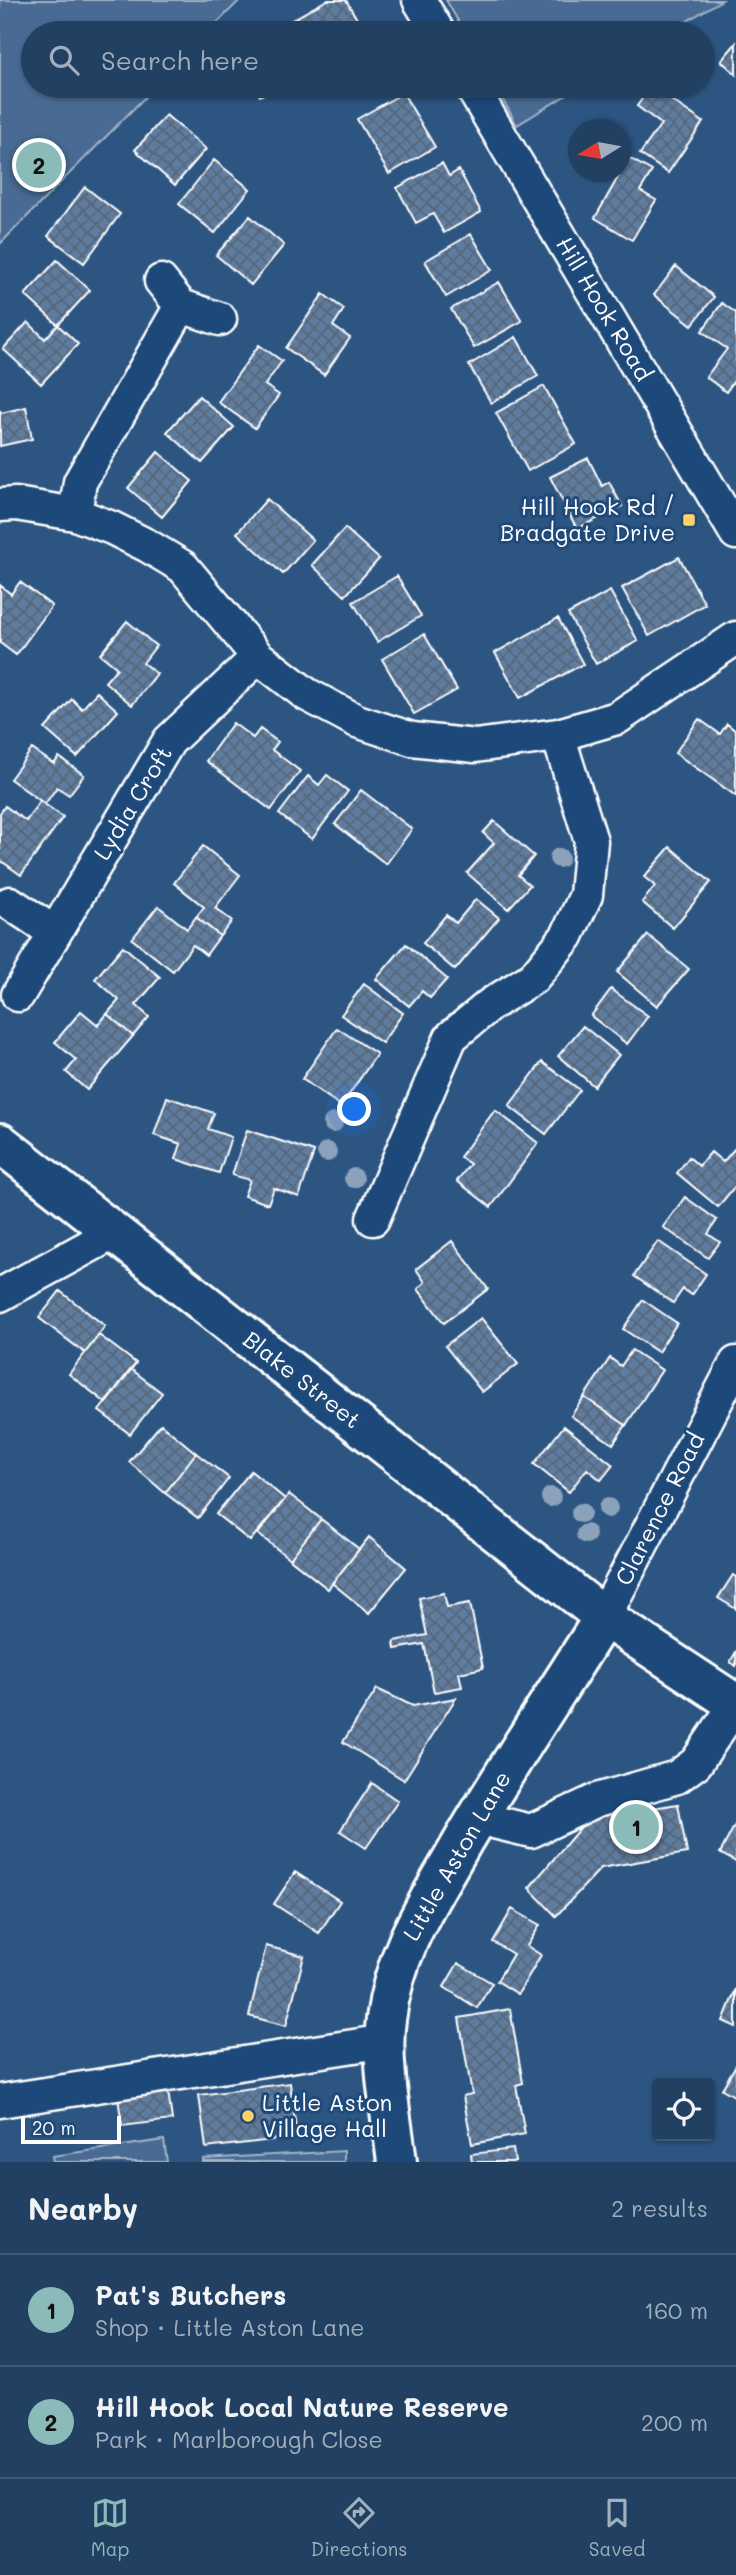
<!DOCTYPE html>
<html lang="en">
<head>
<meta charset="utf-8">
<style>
	body { margin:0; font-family:Mali,sans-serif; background:#2d4b6b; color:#f1f3f6 }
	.controls { position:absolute; right:21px; bottom:21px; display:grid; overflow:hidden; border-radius:7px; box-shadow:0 2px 5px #0004 }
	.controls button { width:63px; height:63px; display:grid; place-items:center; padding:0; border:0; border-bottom:2px solid #3e5977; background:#214062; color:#f1f3f6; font:35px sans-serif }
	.compass { position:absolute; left:568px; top:119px; width:63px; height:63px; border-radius:50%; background:#214062; box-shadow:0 2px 5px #0004; rotate:259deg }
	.scale { position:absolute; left:21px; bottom:18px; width:100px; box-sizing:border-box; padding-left:7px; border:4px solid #fff; border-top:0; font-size:19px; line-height:24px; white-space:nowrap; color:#fff; -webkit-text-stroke:5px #1f4a7a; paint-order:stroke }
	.you { position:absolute; left:355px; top:1110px; width:24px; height:24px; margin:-18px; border:5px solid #fff; border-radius:50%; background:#1a73e8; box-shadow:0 0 0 10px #1a73e833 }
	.badge { display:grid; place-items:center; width:46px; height:46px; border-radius:50%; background:#8bbbb9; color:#111; font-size:23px; font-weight:700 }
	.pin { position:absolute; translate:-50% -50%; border:4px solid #fff; box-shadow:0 2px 7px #0006 }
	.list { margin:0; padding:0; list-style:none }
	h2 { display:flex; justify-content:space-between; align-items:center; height:91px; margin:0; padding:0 28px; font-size:30px }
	h2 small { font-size:23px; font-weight:400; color:#a2afbe }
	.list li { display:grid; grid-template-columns:46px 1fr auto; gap:21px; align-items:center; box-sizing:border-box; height:112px; padding:0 28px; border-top:2px solid #3e5977 }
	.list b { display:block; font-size:26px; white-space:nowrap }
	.list p { margin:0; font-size:23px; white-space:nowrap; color:#a2afbe }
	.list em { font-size:23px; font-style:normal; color:#a2afbe }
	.icon { flex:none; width:38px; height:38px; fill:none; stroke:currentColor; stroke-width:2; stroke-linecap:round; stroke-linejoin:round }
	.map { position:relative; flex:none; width:736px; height:2162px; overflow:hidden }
	.search { position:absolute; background:#214062; box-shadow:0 2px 5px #0004; left:21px; right:21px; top:21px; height:77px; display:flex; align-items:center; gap:18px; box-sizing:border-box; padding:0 24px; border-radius:38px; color:#a2afbe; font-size:26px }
	.sheet { height:315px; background:#214062 }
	nav { display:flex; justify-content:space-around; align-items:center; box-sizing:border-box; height:98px; border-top:2px solid #3e5977; background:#214062; font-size:19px; color:#a2afbe }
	nav a { display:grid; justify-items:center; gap:4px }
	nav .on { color:#8bbbb9 }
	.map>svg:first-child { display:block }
	.green { fill:#486b92; stroke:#a4b5c8; stroke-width:2 }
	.building { fill:url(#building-cross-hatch); stroke:#fff; stroke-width:2 }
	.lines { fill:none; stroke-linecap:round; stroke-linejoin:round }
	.minor-casing { stroke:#fff; stroke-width:37 }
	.major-casing { stroke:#fff; stroke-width:44 }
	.minor { stroke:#1f4a7a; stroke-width:32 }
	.major { stroke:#1f4a7a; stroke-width:38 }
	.tree { fill:#8ca2bb }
	.poi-dot { fill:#ffd166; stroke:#1f4a7a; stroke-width:2.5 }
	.labels { text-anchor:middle; stroke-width:6; stroke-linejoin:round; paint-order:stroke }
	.street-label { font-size:23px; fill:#fff; stroke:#1f4a7a }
	.poi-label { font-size:23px; fill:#fff; stroke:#1f4a7a; text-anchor:end }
</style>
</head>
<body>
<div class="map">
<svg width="736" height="2162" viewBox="0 0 736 2162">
	<defs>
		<pattern id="building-cross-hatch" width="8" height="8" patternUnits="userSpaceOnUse" patternTransform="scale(1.75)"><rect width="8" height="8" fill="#5e7c9f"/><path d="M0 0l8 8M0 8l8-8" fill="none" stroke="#56667a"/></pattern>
	</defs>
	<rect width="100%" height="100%" fill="#2c5582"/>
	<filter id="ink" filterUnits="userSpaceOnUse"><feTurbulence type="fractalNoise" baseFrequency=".0143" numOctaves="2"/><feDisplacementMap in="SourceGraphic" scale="14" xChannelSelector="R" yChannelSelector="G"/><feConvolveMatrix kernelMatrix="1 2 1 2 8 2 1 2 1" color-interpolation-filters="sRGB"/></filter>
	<g filter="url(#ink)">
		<!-- green -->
		<path class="green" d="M0,0H240L207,33H33V86H156L0,244Z
			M446,0H722L667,33H465Z
			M495,86H581L517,125Z
			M164,2140L167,2162H53L52,2156Z
			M344,2151V2162H203V2159Z"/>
		<!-- building -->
		<path class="building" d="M327,0H346L365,33H290L285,24Z
			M285,24L290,33H270Z
			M736,43V74L721,61Z
			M254,86H278L260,96Z
			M651,86L703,122L668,173L640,154L661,124L637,106Z
			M403,93L435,147L389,174L357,119Z
			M166,115L206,149L175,185L135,150Z
			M629,158L652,171L640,191L656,200L632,240L595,218Z
			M214,160L250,189L215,233L179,204Z
			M442,163L449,176L459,170L481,212L444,233L433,214L416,223L397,188Z
			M85,187L120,214L84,263L48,236Z
			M250,216L284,245L251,285L216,255Z
			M471,234L492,270L446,297L425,261Z
			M57,260L90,290L58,325L25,295Z
			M676,266L714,297L692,325L654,295Z
			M499,282L522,321L474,348L451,309Z
			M323,294L344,309L333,326L350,338L324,375L286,348Z
			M722,303L736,313V378L726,392L706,377L727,349L702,331Z
			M28,322L45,339L58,325L78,344L41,384L3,349Z
			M516,337L538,376L491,403L469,365Z
			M259,345L282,361L265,385L279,395L255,428L218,402Z
			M544,386L576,444L528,471L496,413Z
			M199,396L234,427L202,463L167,432Z
			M26,407L32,439L0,446V410L1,413Z
			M158,452L192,481L162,517L128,488Z
			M588,458L602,486L609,482L622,506L577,529L550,477Z
			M267,499L313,540L283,574L237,533Z
			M345,528L379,559L345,596L312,565Z
			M679,557L705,604L649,636L622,588Z
			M397,576L421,616L377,642L353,602Z
			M20,582L52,606L16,655L0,643V585L11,594Z
			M610,591L638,641L596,664L568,614Z
			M558,618L583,664L520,698L495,653Z
			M127,621L156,646L143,663L157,674L132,705L105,682L117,668L100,654Z
			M424,634L457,690L414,714L382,659Z
			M97,692L118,711L77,757L45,729L72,699L82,709Z
			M699,719L720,734L727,724L736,731V796L675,753Z
			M233,723L253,738L260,729L278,742L272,750L300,771L271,810L206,761Z
			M32,749L54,764L59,757L84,775L69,795L57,787L45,804L10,779Z
			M327,775L348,791L312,839L279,814L308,776L319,785Z
			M361,790L412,829L386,864L335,824Z
			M40,801L63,817L21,875L0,860V813L5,806L26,821Z
			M494,821L534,856L518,875L530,885L508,909L467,873L494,843L483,833Z
			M203,846L240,875L215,908L232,921L220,936L196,917L204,907L174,883Z
			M670,847L711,882L673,928L642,902L655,886L644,877Z
			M476,899L499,918L455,970L423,943L446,915L456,923Z
			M158,906L187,929L196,917L220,936L206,955L193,945L173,971L132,939Z
			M648,935L689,969L657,1006L617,972Z
			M406,944L447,979L430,998L422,991L409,1006L376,979Z
			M123,946L160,977L136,1005L149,1017L133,1036L107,1014L119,1000L95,979Z
			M364,984L403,1013L382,1043L341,1015Z
			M611,989L648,1016L627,1044L591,1016Z
			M81,1011L98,1025L107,1014L133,1036L87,1090L66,1072L76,1060L55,1042Z
			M583,1026L619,1055L594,1086L558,1056Z
			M337,1028L377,1054L341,1106L302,1079Z
			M542,1062L580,1090L546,1134L509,1106Z
			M167,1097L214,1113L208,1129L231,1137L219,1173L176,1159L181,1144L154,1135Z
			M495,1110L538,1143L491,1207L457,1181L470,1164L460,1157Z
			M247,1130L314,1152L299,1197L274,1188L268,1204L244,1196L250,1180L232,1175Z
			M736,1147V1185L718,1207L677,1173L689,1157L699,1166L711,1152L723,1162Z
			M685,1197L717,1220L708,1234L720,1242L708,1258L663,1227Z
			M452,1241L488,1289L444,1323L418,1289L425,1282L416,1269Z
			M658,1241L706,1274L692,1295L683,1289L673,1303L634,1276Z
			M60,1291L105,1326L85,1353L39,1318Z
			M643,1300L677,1323L658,1352L623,1329Z
			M481,1318L518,1364L482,1392L445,1346Z
			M99,1335L136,1363L106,1403L69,1374Z
			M632,1350L662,1370L626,1425L584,1397L610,1358L621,1366Z
			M131,1369L162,1393L130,1434L99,1411Z
			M584,1397L626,1425L613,1444L571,1416Z
			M161,1424L196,1453L165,1493L129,1462Z
			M564,1426L613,1465L601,1480L587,1469L569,1492L534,1464Z
			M196,1453L229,1478L198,1518L165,1493Z
			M251,1471L285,1499L250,1541L216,1514Z
			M289,1494L321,1519L290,1559L258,1534Z
			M321,1519L359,1549L328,1589L290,1559Z
			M369,1537L406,1568L369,1613L332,1583Z
			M733,1575L736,1577V1609L718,1598Z
			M444,1593L447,1607L470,1603L483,1668L459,1673L462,1687L434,1692L424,1644L395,1649L394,1641L427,1635L419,1598Z
			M736,1652V1666L730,1662Z
			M377,1689L413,1706L456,1698L404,1780L343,1742Z
			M372,1783L398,1801L366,1848L340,1831Z
			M678,1804L687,1853L601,1868L556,1916L529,1888L584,1823L597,1817Z
			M736,1823V1862L720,1853Z
			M295,1872L340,1901L319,1933L274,1904Z
			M512,1909L540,1925L527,1946L541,1955L518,1994L497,1981L513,1954L493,1942Z
			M266,1946L304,1956L286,2026L249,2016Z
			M458,1963L492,1983L477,2008L444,1987Z
			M736,1989V2027L723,2021Z
			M510,2009L523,2083L516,2085L525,2134L472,2144L463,2096L472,2094L459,2018Z
			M736,2065V2097L722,2089Z
			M290,2083L297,2137L206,2148L199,2095Z
			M168,2091L172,2120L122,2126L118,2097Z
			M513,2149L515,2162H472L471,2154Z"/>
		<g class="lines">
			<!-- minor casing -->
			<g class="minor-casing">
				<path id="minor" d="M419,0L439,33
					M471,86L736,533
					M181,306L220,319
					M0,505L16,504L75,514L112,528L148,546L183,567L258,657L306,694L357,721L412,739L475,746L558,735L617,718L736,638
					M75,514L80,482L181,306L161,281
					M10,903L55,933
					M18,995L169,741L258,657
					M373,1219L451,1037L491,1004L533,978L567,936L586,895L591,841L558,735
					M0,1295L115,1232
					M604,1617L736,1363
					M477,1818L531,1831L597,1800L677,1777L696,1763L736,1704
					M0,2101L386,2041"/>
			</g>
			<!-- major casing -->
			<g class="major-casing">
				<path id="major" d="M0,1143L604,1617L736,1704
					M397,2162C392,2120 380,2060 386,2019C395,1949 429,1901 463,1841C508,1765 557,1692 604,1617"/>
			</g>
			<!-- minor -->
			<use href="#minor" class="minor"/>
			<!-- major -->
			<use href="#major" class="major"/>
		</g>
		<!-- trees -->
		<g class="tree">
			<circle cx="559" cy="858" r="10"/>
			<circle cx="333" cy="1123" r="10"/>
			<circle cx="327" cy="1152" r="10"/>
			<circle cx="354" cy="1178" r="10"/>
			<circle cx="551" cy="1497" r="10"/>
			<circle cx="608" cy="1508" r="10"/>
			<circle cx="581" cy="1513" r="10"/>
			<circle cx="586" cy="1534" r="10"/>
		</g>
	</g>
	<!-- markers -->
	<g class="poi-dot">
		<rect x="682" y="513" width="14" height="14" rx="3.5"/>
		<circle cx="248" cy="2116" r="7"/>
	</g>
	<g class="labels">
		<!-- street labels -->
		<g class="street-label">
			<text transform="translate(604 309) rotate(59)" y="8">Hill Hook Road</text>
			<text transform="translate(133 803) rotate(-59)" y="8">Lydia Croft</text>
			<text transform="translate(302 1380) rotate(38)" y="8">Blake Street</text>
			<text transform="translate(660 1509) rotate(-63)" y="8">Clarence Road</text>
			<text transform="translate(457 1856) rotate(-60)" y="8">Little Aston Lane</text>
		</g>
		<!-- poi labels -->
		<g class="poi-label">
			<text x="675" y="515">Hill Hook Rd /<tspan x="675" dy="26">Bradgate Drive</tspan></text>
			<text x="262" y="2111" text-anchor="start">Little Aston<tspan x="262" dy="26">Village Hall</tspan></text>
		</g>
	</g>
</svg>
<div class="controls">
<button><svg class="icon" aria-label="locate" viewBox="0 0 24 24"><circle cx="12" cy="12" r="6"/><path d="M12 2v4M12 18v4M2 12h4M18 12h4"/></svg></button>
</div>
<svg class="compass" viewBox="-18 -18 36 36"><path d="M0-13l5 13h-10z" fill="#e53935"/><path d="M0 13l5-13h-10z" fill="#a2afbe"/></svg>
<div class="scale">20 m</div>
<div class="you"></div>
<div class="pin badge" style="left:636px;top:1827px">1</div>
<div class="pin badge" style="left:39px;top:165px">2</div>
<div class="search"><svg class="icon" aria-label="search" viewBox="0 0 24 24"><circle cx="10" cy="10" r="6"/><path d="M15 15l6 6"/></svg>Search here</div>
</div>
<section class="sheet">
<h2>Nearby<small>2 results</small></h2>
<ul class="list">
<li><span class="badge">1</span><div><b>Pat's Butchers</b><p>Shop · Little Aston Lane</p></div><em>160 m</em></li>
<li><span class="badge">2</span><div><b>Hill Hook Local Nature Reserve</b><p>Park · Marlborough Close</p></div><em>200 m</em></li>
</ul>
</section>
<nav>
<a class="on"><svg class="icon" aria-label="map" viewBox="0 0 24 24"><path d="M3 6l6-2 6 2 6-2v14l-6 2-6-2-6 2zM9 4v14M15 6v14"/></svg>Map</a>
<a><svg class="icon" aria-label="directions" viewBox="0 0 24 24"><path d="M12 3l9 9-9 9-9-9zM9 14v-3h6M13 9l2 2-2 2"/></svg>Directions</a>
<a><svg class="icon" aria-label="saved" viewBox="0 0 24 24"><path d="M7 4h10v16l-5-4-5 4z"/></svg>Saved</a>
</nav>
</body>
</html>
